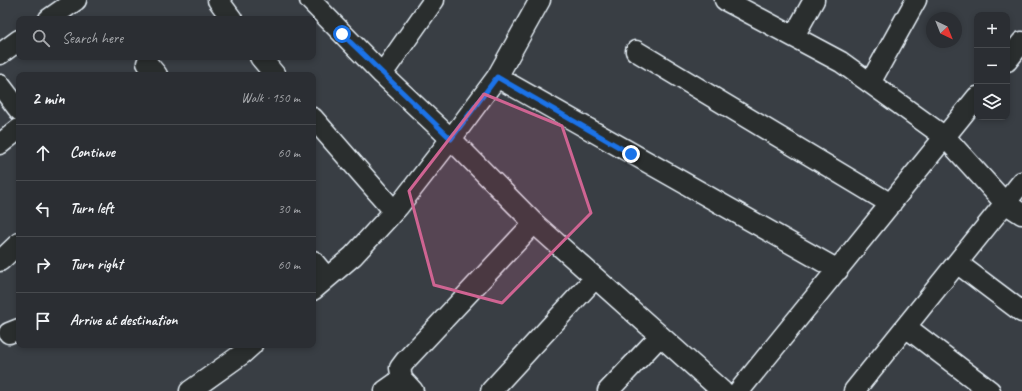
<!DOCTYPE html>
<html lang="en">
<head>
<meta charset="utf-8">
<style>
	body { margin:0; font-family:Caveat,sans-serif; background:#373a3f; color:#f1f3f6 }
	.controls { position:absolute; right:12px; top:12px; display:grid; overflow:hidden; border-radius:8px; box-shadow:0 2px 6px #0003 }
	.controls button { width:36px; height:36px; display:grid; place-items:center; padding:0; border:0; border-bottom:1px solid #474a4e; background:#2b2e33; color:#f1f3f6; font:20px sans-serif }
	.compass { position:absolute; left:926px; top:12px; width:36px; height:36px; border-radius:50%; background:#2b2e33; box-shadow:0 2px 6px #0003; rotate:137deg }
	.stop { position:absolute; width:12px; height:12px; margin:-9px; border:3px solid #1a73e8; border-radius:50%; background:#fff }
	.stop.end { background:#1a73e8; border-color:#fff; box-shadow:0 1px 4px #0008 }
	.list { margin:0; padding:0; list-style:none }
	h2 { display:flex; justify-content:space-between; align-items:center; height:52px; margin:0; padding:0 16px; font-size:17px }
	h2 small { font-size:13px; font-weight:400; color:#a6a8ac }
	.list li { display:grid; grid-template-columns:26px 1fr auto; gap:12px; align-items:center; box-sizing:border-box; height:56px; padding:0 16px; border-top:1px solid #474a4e }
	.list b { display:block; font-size:15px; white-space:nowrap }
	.list em { font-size:13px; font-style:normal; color:#a6a8ac }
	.icon { flex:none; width:22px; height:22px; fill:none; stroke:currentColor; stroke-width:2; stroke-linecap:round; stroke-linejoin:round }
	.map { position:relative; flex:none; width:1022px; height:391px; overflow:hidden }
	.search { position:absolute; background:#2b2e33; box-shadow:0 2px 6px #0003; left:16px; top:16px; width:300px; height:44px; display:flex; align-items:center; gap:10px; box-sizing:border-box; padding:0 14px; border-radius:8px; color:#a6a8ac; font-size:15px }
	.panel { position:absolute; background:#2b2e33; box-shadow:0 2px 6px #0003; left:16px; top:72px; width:300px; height:276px; border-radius:8px }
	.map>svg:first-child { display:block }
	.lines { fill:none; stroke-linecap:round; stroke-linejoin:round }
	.street-casing { stroke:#e8f1f8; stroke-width:23 }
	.street { stroke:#2a2d2e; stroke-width:20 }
	.route { stroke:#1a73e8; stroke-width:5 }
	.marked { fill:#cf6492; fill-opacity:0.2; stroke:#cf6492; stroke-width:3; stroke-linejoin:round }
</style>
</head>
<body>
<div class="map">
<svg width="1022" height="391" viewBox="0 0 1022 391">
	<rect width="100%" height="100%" fill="#393e44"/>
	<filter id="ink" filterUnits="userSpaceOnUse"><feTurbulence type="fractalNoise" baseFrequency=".025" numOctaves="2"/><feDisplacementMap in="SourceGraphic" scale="8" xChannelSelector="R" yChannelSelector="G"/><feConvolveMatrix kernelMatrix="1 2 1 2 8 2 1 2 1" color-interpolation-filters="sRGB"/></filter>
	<g filter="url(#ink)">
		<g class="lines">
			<!-- street casing -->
			<g class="street-casing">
				<path id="street" d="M218,0L232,19
					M310,0L382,74L451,139L534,223L722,391
					M725,0L841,62L945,137L1005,203L1022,214
					M49,19L76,0
					M794,36L814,0
					M636,51L891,204
					M0,54L19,40
					M260,57L275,75
					M1007,61L1022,42
					M147,63L157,75
					M382,74L434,0
					M497,77L838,270
					M870,83L916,0
					M0,85L19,110
					M313,118L394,211
					M0,144L19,129
					M0,261L19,243
					M313,261L327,278
					M957,263L1022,312
					M313,290L353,256L398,207L451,139L497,77L540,0
					M906,327L990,391
					M9,333L19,329
					M190,391L242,354L252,345
					M385,391L402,379
					M413,391L402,379L400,368L406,360L534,223
					M491,391L595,278
					M608,391L660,336
					M739,391L977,97
					M854,391L1022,182"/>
			</g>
			<!-- street -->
			<use href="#street" class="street"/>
		</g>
	</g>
	<g class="lines" filter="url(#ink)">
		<!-- route -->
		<path class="route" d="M342,34L451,139L497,77L631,154"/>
	</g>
	<!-- marked area -->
	<path class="marked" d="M484,94L562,126L591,213L502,303L434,285L409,191Z"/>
</svg>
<div class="controls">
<button>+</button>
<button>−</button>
<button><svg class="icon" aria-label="layers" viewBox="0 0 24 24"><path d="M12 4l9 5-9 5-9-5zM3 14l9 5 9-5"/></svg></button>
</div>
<svg class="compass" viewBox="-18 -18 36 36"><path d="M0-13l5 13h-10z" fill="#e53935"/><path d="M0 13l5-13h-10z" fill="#a6a8ac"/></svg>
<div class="stop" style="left:342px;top:34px"></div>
<div class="stop end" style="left:631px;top:154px"></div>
<div class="search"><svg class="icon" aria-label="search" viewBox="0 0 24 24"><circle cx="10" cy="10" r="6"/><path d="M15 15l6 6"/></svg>Search here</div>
<section class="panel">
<h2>2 min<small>Walk · 150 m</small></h2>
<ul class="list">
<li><svg class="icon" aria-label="ahead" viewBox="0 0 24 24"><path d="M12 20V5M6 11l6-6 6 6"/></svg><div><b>Continue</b></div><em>60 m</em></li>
<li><svg class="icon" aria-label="left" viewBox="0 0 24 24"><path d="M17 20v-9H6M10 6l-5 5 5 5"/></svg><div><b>Turn left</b></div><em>30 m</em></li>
<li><svg class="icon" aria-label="right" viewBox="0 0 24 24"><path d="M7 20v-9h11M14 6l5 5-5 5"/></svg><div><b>Turn right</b></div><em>60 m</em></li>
<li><svg class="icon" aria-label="arrive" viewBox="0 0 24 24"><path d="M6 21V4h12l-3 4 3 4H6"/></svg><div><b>Arrive at destination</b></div></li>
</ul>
</section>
</div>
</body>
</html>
